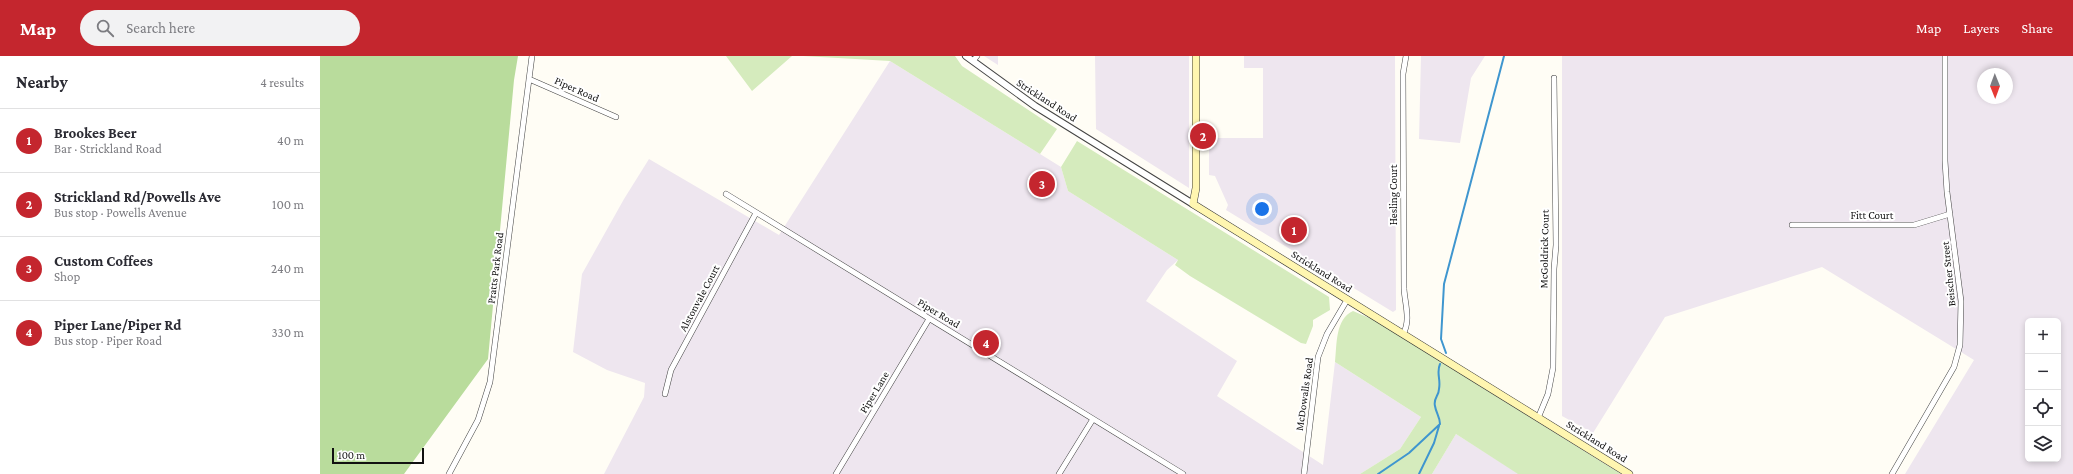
<!DOCTYPE html>
<html lang="en">
<head>
<meta charset="utf-8">
<style>
	body { margin:0; font-family:"Crimson Pro",serif; background:#f2f2f3; color:#2b2b33 }
	.controls { position:absolute; right:12px; bottom:12px; display:grid; overflow:hidden; border-radius:6px; box-shadow:0 2px 6px #0003 }
	.controls button { width:36px; height:36px; display:grid; place-items:center; padding:0; border:0; border-bottom:1px solid #e1e1e2; background:#fff; color:#2b2b33; font:20px sans-serif }
	.compass { position:absolute; left:1657px; top:12px; width:36px; height:36px; border-radius:50%; background:#fff; box-shadow:0 2px 6px #0003; rotate:179deg }
	.scale { position:absolute; left:12px; bottom:10px; width:92px; box-sizing:border-box; padding-left:4px; border:2px solid #111; border-top:0; font-size:11px; line-height:14px; white-space:nowrap; color:#111; -webkit-text-stroke:3px #fff; paint-order:stroke }
	.you { position:absolute; left:942px; top:153px; width:14px; height:14px; margin:-10px; border:3px solid #fff; border-radius:50%; background:#1a73e8; box-shadow:0 0 0 6px #1a73e833 }
	.badge { display:grid; place-items:center; width:26px; height:26px; border-radius:50%; background:#c4262e; color:#fff; font-size:13px; font-weight:700 }
	.pin { position:absolute; translate:-50% -50%; border:2px solid #fff; box-shadow:0 1px 4px #0006 }
	.list { margin:0; padding:0; list-style:none }
	h2 { display:flex; justify-content:space-between; align-items:center; height:52px; margin:0; padding:0 16px; font-size:17px }
	h2 small { font-size:13px; font-weight:400; color:#7c7c81 }
	.list li { display:grid; grid-template-columns:26px 1fr auto; gap:12px; align-items:center; box-sizing:border-box; height:64px; padding:0 16px; border-top:1px solid #e1e1e2 }
	.list b { display:block; font-size:15px; white-space:nowrap }
	.list p { margin:0; font-size:13px; white-space:nowrap; color:#7c7c81 }
	.list em { font-size:13px; font-style:normal; color:#7c7c81 }
	.icon { flex:none; width:22px; height:22px; fill:none; stroke:currentColor; stroke-width:2; stroke-linecap:round; stroke-linejoin:round }
	.map { position:relative; flex:none; width:1753px; height:418px; overflow:hidden }
	header { display:flex; align-items:center; gap:24px; box-sizing:border-box; height:56px; padding:0 20px; background:#c4262e; color:#fff }
	header strong { font-size:19px }
	nav { display:flex; gap:22px; margin-inline-start:auto; font-size:14px }
	.search { width:280px; height:36px; background:#f2f2f3; display:flex; align-items:center; gap:10px; box-sizing:border-box; padding:0 14px; border-radius:22px; color:#7c7c81; font-size:15px }
	main { display:flex }
	aside { flex:1; background:#fff }
	.map>svg:first-child { display:block }
	.industrial { fill:#eee6ef; fill-rule:evenodd }
	.green { fill:#d5ebbd }
	.forest { fill:#b9dc9c }
	.lines { fill:none; stroke-linecap:round; stroke-linejoin:round }
	.stream { stroke:#3f96cf; stroke-width:2 }
	.minor-casing { stroke:#444; stroke-width:6 }
	.tertiary-casing { stroke:#444; stroke-width:8 }
	.secondary-casing { stroke:#333; stroke-width:8 }
	.minor { stroke:#fff; stroke-width:5 }
	.tertiary { stroke:#fff; stroke-width:6 }
	.secondary { stroke:#fff6b0; stroke-width:7 }
	.labels { text-anchor:middle; stroke-width:4; stroke-linejoin:round; paint-order:stroke }
	.street-label { font-size:11px; fill:#111; stroke:#fff }
</style>
</head>
<body>
<header>
<strong>Map</strong>
<div class="search"><svg class="icon" aria-label="search" viewBox="0 0 24 24"><circle cx="10" cy="10" r="6"/><path d="M15 15l6 6"/></svg>Search here</div>
<nav><a>Map</a><a>Layers</a><a>Share</a></nav>
</header>
<main>
<aside>
<h2>Nearby<small>4 results</small></h2>
<ul class="list">
<li><span class="badge">1</span><div><b>Brookes Beer</b><p>Bar · Strickland Road</p></div><em>40 m</em></li>
<li><span class="badge">2</span><div><b>Strickland Rd/Powells Ave</b><p>Bus stop · Powells Avenue</p></div><em>100 m</em></li>
<li><span class="badge">3</span><div><b>Custom Coffees</b><p>Shop</p></div><em>240 m</em></li>
<li><span class="badge">4</span><div><b>Piper Lane/Piper Rd</b><p>Bus stop · Piper Road</p></div><em>330 m</em></li>
</ul>
</aside>
<div class="map">
<svg width="1753" height="418" viewBox="0 0 1753 418">
	<rect width="100%" height="100%" fill="#fffdf5"/>
	<!-- industrial -->
	<path class="industrial" d="M664,0H678V9Z
		M775,0H869V132L776,73Z
		M924,0H1075L1076,254L1073,256L906,154L908,149L895,120L889,119V82H943V12H924Z
		M1101,0H1165L1151,22L1140,87L1099,83Z
		M1242,0H1753V418H1585L1654,304L1502,211L1345,261L1273,377L1242,360ZM1663,18H1687V42H1663ZM1708,265H1738V403H1708Z
		M570,5L741,111L748,135L858,204L847,214L826,245L917,305L897,340L1003,409L1015,306L1101,361L1080,393L1040,418H284L324,341L325,327L287,314L253,296L262,218L304,143L329,103L459,179Z
		M1136,378L1199,418H1112Z"/>
	<!-- green -->
	<path class="green" d="M406,0H472L432,35Z
		M483,0H635L642,10L737,73L720,98L570,5Z
		M757,85L1009,241L1010,254L993,264V270L986,288L981,287L870,220L855,209L858,204L748,135L741,111Z
		M1033,255L1054,264L1301,418H1198L1136,378L1112,418H1040L1080,393L1101,361L1015,306C1017,289 1015,263 1033,255Z"/>
	<!-- forest -->
	<path class="forest" d="M0,0H198L194,24L168,303L84,418H0Z"/>
	<g class="lines">
		<!-- stream -->
		<path class="stream" d="M1126,297L1121,283L1124,228L1184,0
			M1058,418L1089,397L1120,368C1120,361 1116,357 1115,350C1113,342 1119,340 1119,333C1121,323 1116,317 1120,308
			M1099,418L1114,387L1119,370"/>
		<!-- minor casing -->
		<g class="minor-casing">
			<path id="minor" d="M653,5L657,0
				M209,23L296,61
				M406,138L863,418
				M1472,169H1594L1630,158
				M1083,278C1091,265 1085,248 1084,233L1083,18L1086,0
				M345,338L351,314L436,157
				M1218,362L1228,338L1233,312L1234,213L1236,189L1234,22
				M129,418L158,364L170,326L212,0
				M516,418L609,263
				M739,418L773,363
				M984,418L998,301L1007,278L1027,244
				M1572,418L1634,311L1640,289L1641,245L1627,136L1625,105V0"/>
		</g>
		<!-- tertiary casing -->
		<g class="tertiary-casing">
			<path id="tertiary" d="M646,0L715,50L873,148"/>
		</g>
		<!-- secondary casing -->
		<g class="secondary-casing">
			<path id="secondary" d="M876,0V132L873,148L1309,418"/>
		</g>
		<!-- minor -->
		<use href="#minor" class="minor"/>
		<!-- tertiary -->
		<use href="#tertiary" class="tertiary"/>
		<!-- secondary -->
		<use href="#secondary" class="secondary"/>
	</g>
	<g class="labels">
		<!-- street labels -->
		<g class="street-label">
			<text transform="translate(257 33) rotate(24)" y="4">Piper Road</text>
			<text transform="translate(727 44) rotate(33)" y="4">Strickland Road</text>
			<text transform="translate(1073 139) rotate(-90)" y="4">Hesling Court</text>
			<text x="1552" y="163">Fitt Court</text>
			<text transform="translate(1224 193) rotate(-89)" y="4">McGoldrick Court</text>
			<text transform="translate(175 212) rotate(-83)" y="4">Pratts Park Road</text>
			<text transform="translate(1002 215) rotate(32)" y="4">Strickland Road</text>
			<text transform="translate(1628 218) rotate(-96)" y="4">Beischer Street</text>
			<text transform="translate(379 242) rotate(-62)" y="4">Alstonvale Court</text>
			<text transform="translate(619 257) rotate(31)" y="4">Piper Road</text>
			<text transform="translate(554 336) rotate(-59)" y="4">Piper Lane</text>
			<text transform="translate(984 338) rotate(-82)" y="4">McDowalls Road</text>
			<text transform="translate(1277 385) rotate(32)" y="4">Strickland Road</text>
		</g>
	</g>
</svg>
<div class="controls">
<button>+</button>
<button>−</button>
<button><svg class="icon" aria-label="locate" viewBox="0 0 24 24"><circle cx="12" cy="12" r="6"/><path d="M12 2v4M12 18v4M2 12h4M18 12h4"/></svg></button>
<button><svg class="icon" aria-label="layers" viewBox="0 0 24 24"><path d="M12 4l9 5-9 5-9-5zM3 14l9 5 9-5"/></svg></button>
</div>
<svg class="compass" viewBox="-18 -18 36 36"><path d="M0-13l5 13h-10z" fill="#e53935"/><path d="M0 13l5-13h-10z" fill="#7c7c81"/></svg>
<div class="scale">100 m</div>
<div class="you"></div>
<div class="pin badge" style="left:974px;top:174px">1</div>
<div class="pin badge" style="left:883px;top:80px">2</div>
<div class="pin badge" style="left:722px;top:128px">3</div>
<div class="pin badge" style="left:666px;top:287px">4</div>
</div>
</main>
</body>
</html>
